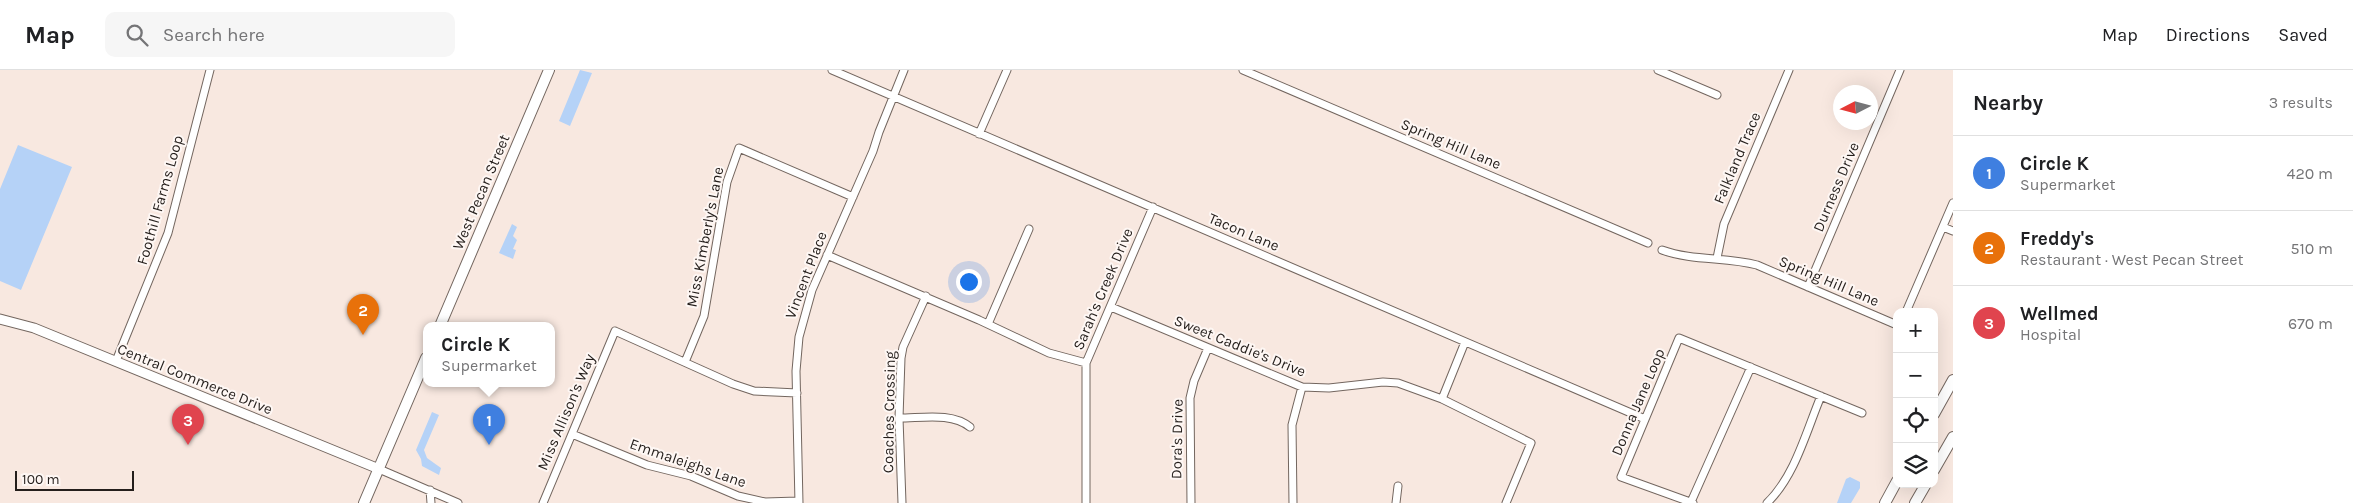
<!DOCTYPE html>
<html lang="en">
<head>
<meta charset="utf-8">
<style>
	body { margin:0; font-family:Karla,sans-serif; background:#f6f6f6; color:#202124 }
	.controls { position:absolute; right:15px; bottom:15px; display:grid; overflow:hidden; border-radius:10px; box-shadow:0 5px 20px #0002 }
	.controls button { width:45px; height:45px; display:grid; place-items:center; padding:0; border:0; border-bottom:1px solid #e0e0e0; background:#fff; color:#202124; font:25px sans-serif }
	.compass { position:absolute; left:1833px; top:15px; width:45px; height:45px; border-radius:50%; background:#fff; box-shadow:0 5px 20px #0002; rotate:264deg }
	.scale { position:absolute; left:15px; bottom:12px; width:119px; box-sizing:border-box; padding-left:5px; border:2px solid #241e1b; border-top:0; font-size:14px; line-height:18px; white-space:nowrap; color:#241e1b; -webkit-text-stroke:4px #fef7f4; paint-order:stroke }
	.you { position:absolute; left:968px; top:211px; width:18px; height:18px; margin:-12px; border:4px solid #fff; border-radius:50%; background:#1a73e8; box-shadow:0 0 0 8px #1a73e833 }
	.badge { display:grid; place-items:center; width:32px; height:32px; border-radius:50%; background:#0b8043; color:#fff; font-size:16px; font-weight:700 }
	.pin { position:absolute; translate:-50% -41px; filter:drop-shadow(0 1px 2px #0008) }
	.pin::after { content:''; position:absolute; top:26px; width:18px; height:15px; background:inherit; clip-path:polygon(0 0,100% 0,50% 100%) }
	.popup { position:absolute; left:423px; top:252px; width:132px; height:65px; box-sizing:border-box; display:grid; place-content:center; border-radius:10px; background:#fff; filter:drop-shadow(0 1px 4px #0005); font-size:16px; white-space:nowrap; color:#757577 }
	.popup b { font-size:19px; color:#202124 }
	.popup::after { content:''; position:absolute; left:50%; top:100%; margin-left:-10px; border:10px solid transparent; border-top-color:#fff }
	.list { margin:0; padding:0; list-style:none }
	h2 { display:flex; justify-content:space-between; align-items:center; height:65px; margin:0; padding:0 20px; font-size:21px }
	h2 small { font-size:16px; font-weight:400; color:#757577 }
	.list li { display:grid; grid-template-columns:32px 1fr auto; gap:15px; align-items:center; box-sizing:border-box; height:75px; padding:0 20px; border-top:1px solid #e0e0e0 }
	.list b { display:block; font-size:19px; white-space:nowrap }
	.list p { margin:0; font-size:16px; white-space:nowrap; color:#757577 }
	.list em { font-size:16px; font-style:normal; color:#757577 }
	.icon { flex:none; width:28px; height:28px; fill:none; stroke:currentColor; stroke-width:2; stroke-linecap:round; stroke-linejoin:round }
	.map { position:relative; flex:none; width:1953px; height:433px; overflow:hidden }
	header { display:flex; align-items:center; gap:30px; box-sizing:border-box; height:70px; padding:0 25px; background:#fff; border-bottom:1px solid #e0e0e0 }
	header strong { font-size:24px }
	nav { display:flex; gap:28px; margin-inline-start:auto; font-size:18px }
	.search { width:350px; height:45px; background:#f6f6f6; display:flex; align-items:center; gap:12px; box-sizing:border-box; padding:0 18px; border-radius:10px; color:#757577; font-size:19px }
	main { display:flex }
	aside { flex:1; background:#fff }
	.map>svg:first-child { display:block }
	.water { fill:#b5d2f7 }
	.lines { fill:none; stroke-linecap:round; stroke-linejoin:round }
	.minor-casing { stroke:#73665f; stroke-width:9 }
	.tertiary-casing { stroke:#73665f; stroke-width:11 }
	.secondary-casing { stroke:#73665f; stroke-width:12 }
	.minor { stroke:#fff; stroke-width:7 }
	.tertiary { stroke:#fff; stroke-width:9 }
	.secondary { stroke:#fff; stroke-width:10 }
	.labels { text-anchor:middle; stroke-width:4; stroke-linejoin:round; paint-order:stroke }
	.street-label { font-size:15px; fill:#241e1b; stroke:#fef7f4 }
</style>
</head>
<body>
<header>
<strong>Map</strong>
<div class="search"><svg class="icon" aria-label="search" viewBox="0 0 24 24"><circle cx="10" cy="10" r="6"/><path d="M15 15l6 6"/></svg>Search here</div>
<nav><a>Map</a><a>Directions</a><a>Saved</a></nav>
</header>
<main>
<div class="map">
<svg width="1953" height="433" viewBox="0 0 1953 433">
	<rect width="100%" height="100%" fill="#f8e8e0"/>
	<!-- water -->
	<path class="water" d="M580,0L592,3L570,56L559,51Z
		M18,75L72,97L21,220L0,211V119Z
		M512,154L517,157L513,166L517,170L513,179L516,180L513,189L499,183Z
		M432,342L439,345L424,380L427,388L441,398L439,405L422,396L421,389L416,380Z
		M1850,407L1860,412V418L1851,433H1837L1846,409Z"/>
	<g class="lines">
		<!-- minor casing -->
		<g class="minor-casing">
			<path id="minor" d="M832,0L1645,349
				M1243,0L1648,173
				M1658,0L1717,25
				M979,64L1007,0
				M1943,157L1953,161
				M1662,180C1692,191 1726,187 1757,195L1897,255
				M827,185L979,250L1049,283L1086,293
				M1717,188L1724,154L1789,0
				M1808,217L1900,0
				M1111,237L1302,317L1329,318L1383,312L1398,313L1442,329L1531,373L1506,433
				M1906,242L1953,133
				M988,254L1029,159
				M116,291L168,163L210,0
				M685,292L704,246L727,112L739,78L853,127
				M1442,329L1465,272
				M899,348C922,348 952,342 970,357
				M572,364L647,395L691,406L738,426L765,432L798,431
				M379,399L458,433
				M430,420L431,433
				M1691,432L1751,297
				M543,433L615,261L733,314L754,321L797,323
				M799,433L796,301L799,267L812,220L873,81L879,62L904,0
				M902,433L899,348L901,288L903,277L926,226
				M1086,433V293L1153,137
				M1191,433L1190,328L1194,311L1208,278
				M1293,433L1292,355L1302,317
				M1396,433L1398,416
				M1693,433L1621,407L1679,268L1862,343
				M1767,433C1795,406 1806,362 1821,326"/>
		</g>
		<!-- tertiary casing -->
		<g class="tertiary-casing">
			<path id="tertiary" d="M0,249L34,258L379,399"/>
		</g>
		<!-- secondary casing -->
		<g class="secondary-casing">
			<path id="secondary" d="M440,256L549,0
				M1934,344L1953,310
				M1934,400L1953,367
				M364,433L426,288
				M1885,433L1897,411
				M1915,433L1926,414"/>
		</g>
		<!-- minor -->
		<use href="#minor" class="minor"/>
		<!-- tertiary -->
		<use href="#tertiary" class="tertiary"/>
		<!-- secondary -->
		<use href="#secondary" class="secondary"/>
	</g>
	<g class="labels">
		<!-- street labels -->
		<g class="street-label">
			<text transform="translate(1451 74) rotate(23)" y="5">Spring Hill Lane</text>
			<text transform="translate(1737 88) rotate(-67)" y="5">Falkland Trace</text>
			<text transform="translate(1836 117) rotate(-67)" y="5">Durness Drive</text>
			<text transform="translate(481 122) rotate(-67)" y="5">West Pecan Street</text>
			<text transform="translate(160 130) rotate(-74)" y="5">Foothill Farms Loop</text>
			<text transform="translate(1244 162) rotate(23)" y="5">Tacon Lane</text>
			<text transform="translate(705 167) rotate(-79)" y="5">Miss Kimberly's Lane</text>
			<text transform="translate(806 205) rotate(-69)" y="5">Vincent Place</text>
			<text transform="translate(1829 211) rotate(23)" y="5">Spring Hill Lane</text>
			<text transform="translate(1103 219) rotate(-67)" y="5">Sarah's Creek Drive</text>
			<text transform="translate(1240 276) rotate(22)" y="5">Sweet Caddie's Drive</text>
			<text transform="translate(195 309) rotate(22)" y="5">Central Commerce Drive</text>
			<text transform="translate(1638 332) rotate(-67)" y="5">Donna Jane Loop</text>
			<text transform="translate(566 342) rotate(-67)" y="5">Miss Allison's Way</text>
			<text transform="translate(889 342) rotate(-89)" y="5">Coaches Crossing</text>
			<text transform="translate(1177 369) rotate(-89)" y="5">Dora's Drive</text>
			<text transform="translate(688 393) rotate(19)" y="5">Emmaleighs Lane</text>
		</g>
	</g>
</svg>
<div class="controls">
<button>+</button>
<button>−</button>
<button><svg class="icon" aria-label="locate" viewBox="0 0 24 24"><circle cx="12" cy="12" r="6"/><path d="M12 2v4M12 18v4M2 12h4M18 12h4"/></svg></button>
<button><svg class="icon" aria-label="layers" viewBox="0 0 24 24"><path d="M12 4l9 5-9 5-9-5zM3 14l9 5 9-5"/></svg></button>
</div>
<svg class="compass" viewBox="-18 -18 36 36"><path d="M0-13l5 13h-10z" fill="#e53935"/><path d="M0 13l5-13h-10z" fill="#757577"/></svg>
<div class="scale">100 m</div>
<div class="you"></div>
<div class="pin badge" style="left:489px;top:375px;background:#3f7fe0">1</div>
<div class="popup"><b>Circle K</b>Supermarket</div>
<div class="pin badge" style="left:363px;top:265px;background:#e8710a">2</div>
<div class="pin badge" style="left:188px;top:375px;background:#e0444e">3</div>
</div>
<aside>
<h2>Nearby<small>3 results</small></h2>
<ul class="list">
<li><span class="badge" style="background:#3f7fe0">1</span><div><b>Circle K</b><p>Supermarket</p></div><em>420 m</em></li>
<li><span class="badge" style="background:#e8710a">2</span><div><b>Freddy's</b><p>Restaurant · West Pecan Street</p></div><em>510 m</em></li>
<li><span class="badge" style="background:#e0444e">3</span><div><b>Wellmed</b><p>Hospital</p></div><em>670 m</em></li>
</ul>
</aside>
</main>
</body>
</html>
